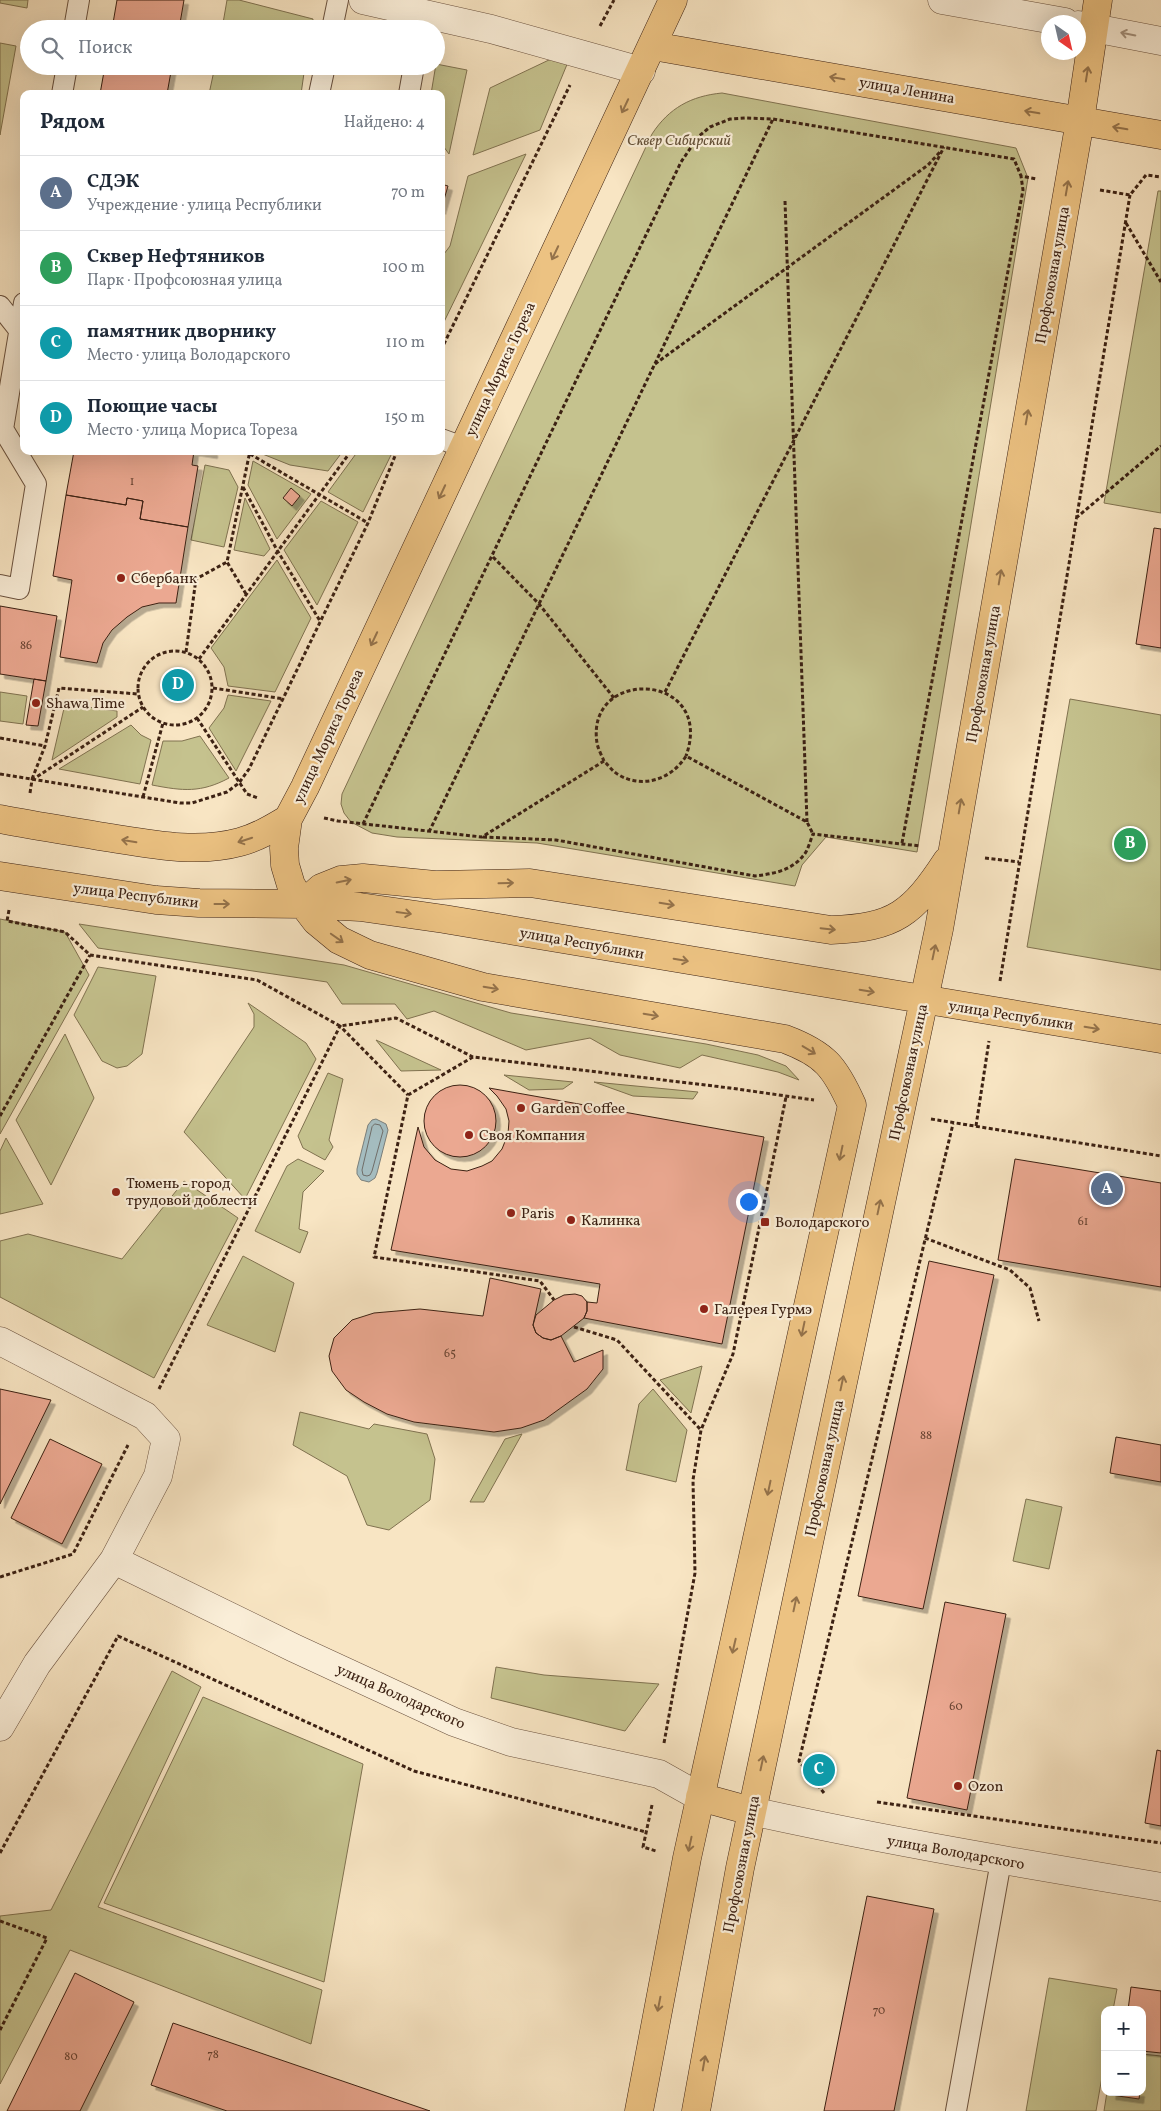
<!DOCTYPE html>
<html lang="ru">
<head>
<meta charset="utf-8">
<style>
	body { margin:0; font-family:Vollkorn,serif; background:#f6f6f7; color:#1f2937 }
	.controls { position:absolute; right:15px; bottom:15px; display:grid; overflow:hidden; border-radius:10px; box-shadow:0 5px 20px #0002 }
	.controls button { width:45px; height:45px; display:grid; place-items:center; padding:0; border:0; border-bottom:1px solid #e0e1e3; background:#fff; color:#1f2937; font:25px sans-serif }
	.compass { position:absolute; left:1041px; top:15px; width:45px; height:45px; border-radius:50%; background:#fff; box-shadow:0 5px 20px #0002; rotate:146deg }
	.you { position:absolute; left:748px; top:1201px; width:18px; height:18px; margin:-12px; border:4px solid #fff; border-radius:50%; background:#1a73e8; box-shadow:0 0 0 8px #1a73e833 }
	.badge { display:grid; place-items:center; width:32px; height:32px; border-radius:50%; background:#1a73e8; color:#fff; font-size:16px; font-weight:700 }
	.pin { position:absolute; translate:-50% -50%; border:2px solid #fff; box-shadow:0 1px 5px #0006 }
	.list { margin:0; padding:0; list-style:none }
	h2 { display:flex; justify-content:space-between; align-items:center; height:65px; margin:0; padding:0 20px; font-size:21px }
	h2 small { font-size:16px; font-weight:400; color:#747a83 }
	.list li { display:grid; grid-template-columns:32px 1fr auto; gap:15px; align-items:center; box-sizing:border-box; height:75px; padding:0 20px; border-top:1px solid #e0e1e3 }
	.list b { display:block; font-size:19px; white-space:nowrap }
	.list p { margin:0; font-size:16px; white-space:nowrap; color:#747a83 }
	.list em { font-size:16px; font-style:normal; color:#747a83 }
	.icon { flex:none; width:28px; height:28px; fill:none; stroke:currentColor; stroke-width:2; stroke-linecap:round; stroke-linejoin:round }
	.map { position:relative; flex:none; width:1161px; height:2111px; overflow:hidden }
	.search { position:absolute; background:#fff; box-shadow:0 5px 20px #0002; left:20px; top:20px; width:425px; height:55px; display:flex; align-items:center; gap:12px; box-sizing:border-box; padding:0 18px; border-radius:28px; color:#747a83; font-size:19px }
	.panel { position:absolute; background:#fff; box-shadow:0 5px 20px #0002; left:20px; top:90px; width:425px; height:365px; border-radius:10px }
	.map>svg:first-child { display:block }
	.green { fill:#c5c28e; stroke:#807250 }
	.water { fill:#a4bcbf; stroke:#7a7e7a }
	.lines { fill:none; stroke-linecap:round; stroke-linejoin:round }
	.shore { stroke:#706e69; stroke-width:1 }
	.building { fill:#eba891; stroke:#3c2113; filter:url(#shadow) }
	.service-casing { stroke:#6b523f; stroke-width:22 }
	.minor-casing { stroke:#6b523f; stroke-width:29 }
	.primary-casing { stroke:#3c2113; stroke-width:29 }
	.path { stroke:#3c2113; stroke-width:3; stroke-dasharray:4 2.5; stroke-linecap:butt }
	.service { stroke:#faeed8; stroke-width:20 }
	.minor { stroke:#faeed8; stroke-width:28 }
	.primary { stroke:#ecc282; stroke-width:28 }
	.oneway { stroke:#a4927f }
	.oneway2 { stroke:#94724a }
	.poi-dot { fill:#8f2418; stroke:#faeed8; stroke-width:2 }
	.labels { text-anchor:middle; stroke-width:4.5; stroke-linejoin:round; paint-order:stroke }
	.number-label { font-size:12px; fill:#684332 }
	.street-label { font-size:15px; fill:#3c2113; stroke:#faeed8 }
	.park-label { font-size:15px; font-style:italic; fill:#655138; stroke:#faeed8 }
	.poi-label { font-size:15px; fill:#3c2113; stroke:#faeed8; text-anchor:start }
</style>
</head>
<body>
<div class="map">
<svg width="1161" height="2111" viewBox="0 0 1161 2111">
	<defs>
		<filter id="shadow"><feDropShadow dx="4.5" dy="4.5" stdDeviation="0" flood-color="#0004"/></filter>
	</defs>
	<rect width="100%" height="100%" fill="#f8e5c3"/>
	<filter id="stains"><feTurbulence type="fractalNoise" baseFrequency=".004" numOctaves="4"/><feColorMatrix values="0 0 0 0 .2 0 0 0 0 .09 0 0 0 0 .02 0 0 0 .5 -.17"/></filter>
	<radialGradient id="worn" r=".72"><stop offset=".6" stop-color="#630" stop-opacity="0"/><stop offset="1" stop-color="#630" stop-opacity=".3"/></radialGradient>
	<!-- green -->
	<path class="green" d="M0,0H28L27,8L0,3Z
		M227,0H239L313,19L312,29H222Z
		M0,43L16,46L0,135Z
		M551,59L568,62L540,130L473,155L490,88Z
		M436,64L467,70L449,154L441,143V94H431Z
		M215,66H305L301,94H209Z
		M722,93L1016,148L1028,178L917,852L826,837L802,865L795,886L537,843L397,837L372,833L351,822L344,813L341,804L342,794L652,134C669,108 691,96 722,93Z
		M526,154L441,328V258L450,246L468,176Z
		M1158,191H1161V513L1104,503Z
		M255,451H343L328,471L290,465Z
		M358,451H393L363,512L328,492Z
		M253,461L311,494L277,539L248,485Z
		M205,465L229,470L238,487L224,547L191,540Z
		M245,498L270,549L264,556L234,550Z
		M321,501L358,522L317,605L284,550Z
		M277,560L311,618L275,692L228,686L224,667L211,648Z
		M0,692L27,696L23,724L0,721Z
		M228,695L271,701L236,771L209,728L224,708Z
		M1070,699L1161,715V970L1027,947Z
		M65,704L117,711V717L52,760Z
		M131,725L141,735L151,740L140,784L59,769Z
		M200,736L229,778C201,793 183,791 152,785L163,741H182Z
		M0,919L65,932L89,975L0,1134Z
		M79,924L344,965L511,1013L706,1044L758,1055L786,1066L799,1080L778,1072L702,1055L680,1068L620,1055L590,1038L526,1050L434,1011L407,1019L395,1004H342L327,982L98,948Z
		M98,967L156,976L142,1054L127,1066L117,1068L102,1061L74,1015Z
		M248,1003L306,1043L316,1059L245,1199L184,1132L254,1027V1014Z
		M65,1034L94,1098L51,1185L16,1120Z
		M376,1040L441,1070L401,1071Z
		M328,1073L343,1079L329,1140L333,1147L325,1160L303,1148L298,1136Z
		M504,1075L573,1082L563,1089L529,1090Z
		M594,1082L698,1092L693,1099L633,1096Z
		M6,1138L43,1204L0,1214V1151Z
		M298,1159L324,1171L303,1192L299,1229L308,1232L300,1253L255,1231L287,1166Z
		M184,1181L238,1218L154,1378L0,1297V1241L28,1234L122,1259Z
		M243,1256L294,1283L275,1352L207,1325Z
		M702,1366L691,1413L660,1380Z
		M653,1389L687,1430L676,1482L626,1470L639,1404Z
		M300,1412L369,1429L374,1424L427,1434L435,1459L430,1500L389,1530L367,1525L347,1476L293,1445Z
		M522,1434L484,1502H470L505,1439Z
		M1026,1499L1062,1507L1049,1569L1013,1561Z
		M496,1667L544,1675L659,1684L625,1731L491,1698Z
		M172,1671L201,1687L98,1907L322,1990L311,2044L70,1950L0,2084V1916L51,1910Z
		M203,1697L363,1764L324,1982L104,1903Z
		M1049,1978L1117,1989L1113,2010H1105V2060L1096,2111H1026Z
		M1142,2054L1161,2056V2111H1104L1107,2092H1142Z"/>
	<!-- water -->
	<path class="water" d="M376,1119L386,1124L388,1130L377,1173L375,1178L369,1182L361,1180L357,1174V1169L368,1125L372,1120Z"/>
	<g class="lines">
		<!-- shore -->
		<path class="shore" d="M375,1124L380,1125L383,1131L372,1171L370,1175L367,1176L363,1175L362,1170L372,1127Z"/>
	</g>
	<!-- building -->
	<path class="building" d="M117,0H184L179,29H112Z
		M105,66H172L167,94H100Z
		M441,184L448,186L441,210Z
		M74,451H213V454L194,451L192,465L198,466L188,527L140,519L143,501L127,498L126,505L66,495Z
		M291,488L300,496L292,506L283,498Z
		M66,495L126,505L127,498L143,501L140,519L188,527L176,603H159L142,607L127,617L112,630L103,643L97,663L60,657L72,580L53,576Z
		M1154,528L1161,529V648L1136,644Z
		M0,606L57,616L46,681L0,674Z
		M34,679L46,681L38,726L26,725Z
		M424 1121a36 36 0 1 1 72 0a36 36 0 1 1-72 0Z
		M489,1088L764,1137L722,1344L584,1318L587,1311V1302L597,1303L600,1284L391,1250L418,1127L424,1147L435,1160L451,1169L467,1171L482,1166L492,1161L502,1149L508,1134L509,1121L506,1109L497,1096Z
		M1015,1159L1161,1183V1287L998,1260Z
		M929,1261L994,1275L923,1609L858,1596Z
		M490,1278L541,1289L533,1325L536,1333L543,1338L551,1340L561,1336L574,1362L603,1350V1369L587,1389L544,1420L521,1428L494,1432L414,1422L387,1414L364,1402L346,1390L332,1371L329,1356L334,1338L352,1320L374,1313L420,1309L483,1316Z
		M575,1294L582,1296L587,1302V1311L584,1318L561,1336L551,1340L543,1338L536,1333L533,1325L536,1315L554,1300L564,1295Z
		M0,1389L51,1400L0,1504Z
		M1116,1437L1161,1445V1482L1110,1473Z
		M50,1439L102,1464L62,1544L11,1518Z
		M945,1602L1006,1614L967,1810L907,1798Z
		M1157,1750L1161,1751V1826L1145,1823Z
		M867,1896L934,1909L894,2111H824Z
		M75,1973L134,2002L80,2111H7Z
		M1131,1987L1161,1991V2053L1142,2051V2010H1128Z
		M173,2023L430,2111H227L151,2085Z
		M1112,2092H1140L1139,2099L1111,2095Z"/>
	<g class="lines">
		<!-- service casing -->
		<g class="service-casing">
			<path id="service" d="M74,29L79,0
				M332,29L338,0
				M62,94L67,66
				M319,94L325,66
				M409,94L414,66
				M0,306L19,330L24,331
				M441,439L463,447
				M0,585L19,589L36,484L3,429L24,303
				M956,2111L1001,1861"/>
		</g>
		<!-- minor casing -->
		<g class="minor-casing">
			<path id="minor" d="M363,0L491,29L641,71
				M942,0L1065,22
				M1078,25L1161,41
				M0,1341L145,1416L166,1439L158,1476L114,1560L37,1664L0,1727
				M114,1560L294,1648L454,1722L511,1742L659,1774L700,1797
				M751,1811C887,1841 1024,1864 1161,1887"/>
		</g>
		<!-- primary casing -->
		<g class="primary-casing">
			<path id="primary" d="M653,46L1161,135
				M0,819C35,826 70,831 105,837C150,844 196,854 240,842C258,837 273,828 288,819
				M0,876L156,900L199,903L303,904L360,907L444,919L1161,1039
				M303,904L321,888L341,880L363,878L435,885L530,883L831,930C895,928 913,913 947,861
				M700,1797L751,1811
				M639,2111L687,1858L852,1105C835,1067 825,1054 785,1039L483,987L370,955L339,940L316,921L303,904L291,885L285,865L284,848L288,819L305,787L673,0
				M696,2111L740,1868L939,929L1080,121L1098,0"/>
		</g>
		<!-- path -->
		<path class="path" d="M600,26L614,0
			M1100,190L1130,195L1146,175L1161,177
			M785,201L807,822
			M1126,223L1161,282
			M441,350L570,85
			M655,364L928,165L940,152
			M250,454L368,523
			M243,487L277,550L320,621
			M1076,518L1161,446
			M493,557L539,604L614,698
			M246,594L227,562L250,451
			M138 688a37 37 0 1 1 74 0a37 37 0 1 1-74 0Z
			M186,652L196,579L227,562
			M199,659L351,451
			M213,688L284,699
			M665,692L944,147
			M197,718L247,794L258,798
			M0,738L45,746
			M604,761C602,756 598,749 597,743C585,666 716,672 686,756
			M0,774L180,803H192L227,792L239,783L249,769L368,523L397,451
			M32,779L45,746L59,688L138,694
			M30,793L32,780L143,707
			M143,797L163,723
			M324,818L338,821L482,837L604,761C609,766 613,772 619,775C643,789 672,779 686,756L807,822L813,834
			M363,824L681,162L698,137L710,127L730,119L746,118L773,119L1014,159L1021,176L1037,179
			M429,832L773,119
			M483,837L556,840L755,876C772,874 791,871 803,856C808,851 810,841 813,834L920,846
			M902,843L1023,190L1021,176
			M985,858L1019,862
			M9,910L7,921L65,932L90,955L257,980L340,1026L396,1018L473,1057L730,1088L814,1100
			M1000,981L1130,195
			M473,1057L408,1095L374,1257L540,1281L554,1300
			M0,1116L90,955
			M931,1119L1161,1156
			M976,1126L989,1041
			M925,1238L1010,1270L1030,1288L1039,1321
			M574,1327L617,1340L701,1430
			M159,1389L340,1026L408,1095
			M0,1577L73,1554L128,1445
			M664,1743L695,1573L693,1480L701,1430L733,1354L786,1097
			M824,1793L799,1761L953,1124
			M877,1802L1161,1843
			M652,1805L643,1847L656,1851
			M0,1853L118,1636L414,1771L646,1832
			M0,1921L47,1938L0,2030"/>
		<!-- service -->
		<use href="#service" class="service"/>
		<!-- minor -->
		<use href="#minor" class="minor"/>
		<!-- primary -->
		<use href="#primary" class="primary"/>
	</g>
	<!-- one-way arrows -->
	<defs><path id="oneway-shaft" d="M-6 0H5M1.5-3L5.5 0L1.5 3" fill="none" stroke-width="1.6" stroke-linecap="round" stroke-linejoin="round" transform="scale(1.25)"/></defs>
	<use class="oneway" href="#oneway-shaft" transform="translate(1128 34) rotate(-169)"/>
	<g class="oneway2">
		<use href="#oneway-shaft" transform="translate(1087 74) rotate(-81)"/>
		<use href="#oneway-shaft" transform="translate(837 78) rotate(-170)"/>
		<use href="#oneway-shaft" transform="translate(625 106) rotate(115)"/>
		<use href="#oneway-shaft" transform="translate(1032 112) rotate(-170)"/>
		<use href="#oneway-shaft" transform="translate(1120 128) rotate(-170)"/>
		<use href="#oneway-shaft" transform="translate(1067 188) rotate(-80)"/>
		<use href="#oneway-shaft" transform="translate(555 253) rotate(115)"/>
		<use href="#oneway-shaft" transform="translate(1027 417) rotate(-80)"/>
		<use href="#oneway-shaft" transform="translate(442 492) rotate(115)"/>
		<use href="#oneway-shaft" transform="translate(1000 577) rotate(-80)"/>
		<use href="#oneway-shaft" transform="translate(374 639) rotate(115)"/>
		<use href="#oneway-shaft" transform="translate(960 806) rotate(-80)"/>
		<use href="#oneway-shaft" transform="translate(245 840) rotate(162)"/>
		<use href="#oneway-shaft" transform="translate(129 841) rotate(-171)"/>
		<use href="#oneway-shaft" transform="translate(344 881) rotate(-12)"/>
		<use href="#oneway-shaft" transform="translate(506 883) rotate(-1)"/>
		<use href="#oneway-shaft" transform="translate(222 904)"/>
		<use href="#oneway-shaft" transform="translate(667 904) rotate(9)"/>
		<use href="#oneway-shaft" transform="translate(404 913) rotate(8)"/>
		<use href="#oneway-shaft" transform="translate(828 929) rotate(6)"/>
		<use href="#oneway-shaft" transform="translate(337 938) rotate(35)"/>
		<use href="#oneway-shaft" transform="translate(934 952) rotate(-78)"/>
		<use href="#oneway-shaft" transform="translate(681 960) rotate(10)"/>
		<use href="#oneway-shaft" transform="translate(491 988) rotate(10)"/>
		<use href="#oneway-shaft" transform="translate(867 991) rotate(10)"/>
		<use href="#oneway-shaft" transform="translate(651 1015) rotate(10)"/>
		<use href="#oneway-shaft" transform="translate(1092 1028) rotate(9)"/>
		<use href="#oneway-shaft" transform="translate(809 1050) rotate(31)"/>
		<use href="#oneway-shaft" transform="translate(841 1153) rotate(102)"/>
		<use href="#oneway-shaft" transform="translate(879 1207) rotate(-78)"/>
		<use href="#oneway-shaft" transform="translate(803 1329) rotate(102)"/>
		<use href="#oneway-shaft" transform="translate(842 1383) rotate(-78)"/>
		<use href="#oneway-shaft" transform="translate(769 1488) rotate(102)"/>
		<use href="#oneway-shaft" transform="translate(795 1604) rotate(-78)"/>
		<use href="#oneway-shaft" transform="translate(734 1646) rotate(103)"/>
		<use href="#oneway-shaft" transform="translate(762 1763) rotate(-78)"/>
		<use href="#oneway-shaft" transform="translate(690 1844) rotate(102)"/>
		<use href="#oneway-shaft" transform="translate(659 2004) rotate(101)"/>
		<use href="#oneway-shaft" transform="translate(704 2063) rotate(-80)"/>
	</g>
	<!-- markers -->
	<g class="poi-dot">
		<circle cx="121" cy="578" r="5"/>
		<circle cx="36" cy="703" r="5"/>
		<circle cx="521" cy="1108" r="5"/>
		<circle cx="469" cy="1135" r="5"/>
		<circle cx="116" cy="1192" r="5"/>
		<circle cx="511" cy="1213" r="5"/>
		<circle cx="571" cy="1220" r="5"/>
		<rect x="760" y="1217" width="10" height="10" rx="2.5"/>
		<circle cx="704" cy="1309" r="5"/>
		<circle cx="958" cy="1786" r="5"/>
	</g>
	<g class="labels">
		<!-- number labels -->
		<g class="number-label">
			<text x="132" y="485">1</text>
			<text x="26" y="649">86</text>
			<text x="1083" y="1225">61</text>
			<text x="450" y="1357">65</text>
			<text x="926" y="1439">88</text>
			<text x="956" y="1710">60</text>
			<text x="879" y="2014">70</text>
			<text x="213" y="2058">78</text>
			<text x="71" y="2060">80</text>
		</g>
		<!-- street labels -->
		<g class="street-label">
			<text transform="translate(907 90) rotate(10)" y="5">улица Ленина</text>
			<text transform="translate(1052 275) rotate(-80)" y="5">Профсоюзная улица</text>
			<text transform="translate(500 369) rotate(-65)" y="5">улица Мориса Тореза</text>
			<text transform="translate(983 674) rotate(-80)" y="5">Профсоюзная улица</text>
			<text transform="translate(328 736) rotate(-65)" y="5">улица Мориса Тореза</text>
			<text transform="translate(136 895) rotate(7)" y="5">улица Республики</text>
			<text transform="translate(582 943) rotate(10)" y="5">улица Республики</text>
			<text transform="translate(1011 1015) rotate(9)" y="5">улица Республики</text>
			<text transform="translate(908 1072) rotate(-78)" y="5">Профсоюзная улица</text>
			<text transform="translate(824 1468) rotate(-78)" y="5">Профсоюзная улица</text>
			<text transform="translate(401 1696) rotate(24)" y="5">улица Володарского</text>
			<text transform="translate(956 1852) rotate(10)" y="5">улица Володарского</text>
			<text transform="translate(741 1864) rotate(-79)" y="5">Профсоюзная улица</text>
		</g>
		<!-- park labels -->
		<g class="park-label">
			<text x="679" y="145">Сквер Сибирский</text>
		</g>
		<!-- poi labels -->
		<g class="poi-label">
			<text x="131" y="583">Сбербанк</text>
			<text x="46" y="708">Shawa Time</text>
			<text x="531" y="1113">Garden Coffee</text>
			<text x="479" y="1140">Своя Компания</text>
			<text x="126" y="1188">Тюмень - город<tspan x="126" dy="17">трудовой доблести</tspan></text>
			<text x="521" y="1218">Paris</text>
			<text x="581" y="1225">Калинка</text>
			<text x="775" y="1227">Володарского</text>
			<text x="714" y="1314">Галерея Гурмэ</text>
			<text x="968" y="1791">Ozon</text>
		</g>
	</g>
	<rect width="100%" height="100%" filter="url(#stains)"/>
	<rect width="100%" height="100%" fill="url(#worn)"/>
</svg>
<div class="controls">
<button>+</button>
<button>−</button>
</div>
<svg class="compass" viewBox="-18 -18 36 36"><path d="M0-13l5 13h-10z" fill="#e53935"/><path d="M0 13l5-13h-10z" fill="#747a83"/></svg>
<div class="you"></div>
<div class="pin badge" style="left:1107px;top:1189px;background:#5c6f8a">A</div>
<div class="pin badge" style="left:1130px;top:844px;background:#2e9e5b">B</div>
<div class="pin badge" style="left:819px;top:1770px;background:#0f9aa8">C</div>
<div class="pin badge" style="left:178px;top:685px;background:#0f9aa8">D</div>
<div class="search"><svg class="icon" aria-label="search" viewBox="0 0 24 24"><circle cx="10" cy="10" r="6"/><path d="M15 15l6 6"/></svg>Поиск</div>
<section class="panel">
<h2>Рядом<small>Найдено: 4</small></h2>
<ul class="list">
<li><span class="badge" style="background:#5c6f8a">A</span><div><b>СДЭК</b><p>Учреждение · улица Республики</p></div><em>70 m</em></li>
<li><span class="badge" style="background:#2e9e5b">B</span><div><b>Сквер Нефтяников</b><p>Парк · Профсоюзная улица</p></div><em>100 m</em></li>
<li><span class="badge" style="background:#0f9aa8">C</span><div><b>памятник дворнику</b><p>Место · улица Володарского</p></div><em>110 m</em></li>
<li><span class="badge" style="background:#0f9aa8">D</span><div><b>Поющие часы</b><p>Место · улица Мориса Тореза</p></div><em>150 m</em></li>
</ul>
</section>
</div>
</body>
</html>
